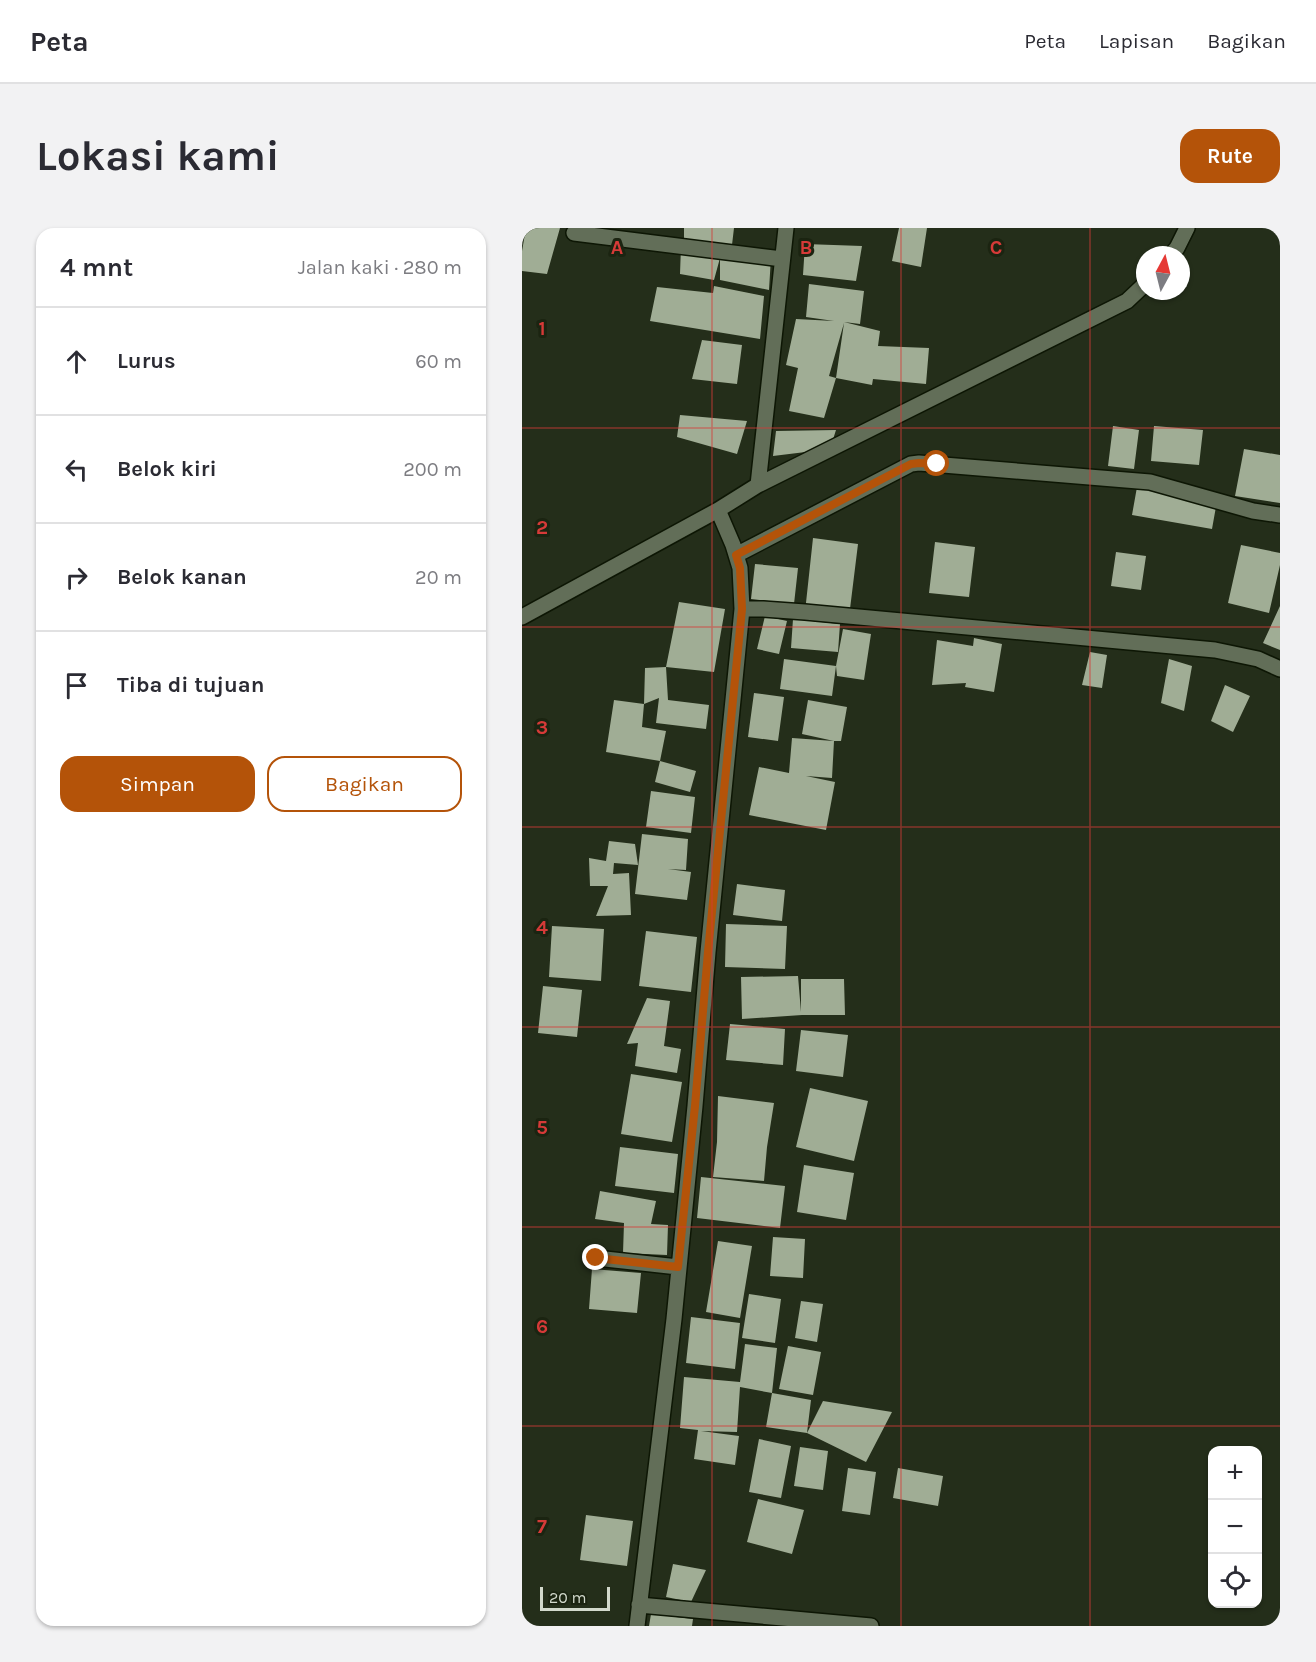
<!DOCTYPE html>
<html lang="id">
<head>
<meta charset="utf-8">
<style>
	body { margin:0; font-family:Karla,sans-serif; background:#f2f2f3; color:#2b2b33 }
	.controls { position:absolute; right:18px; bottom:18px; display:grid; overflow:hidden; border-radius:12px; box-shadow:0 2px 4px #0004 }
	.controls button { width:54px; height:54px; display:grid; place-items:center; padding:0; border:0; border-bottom:2px solid #e1e1e2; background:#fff; color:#2b2b33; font:30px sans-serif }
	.compass { position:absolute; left:614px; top:18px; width:54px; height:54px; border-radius:50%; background:#fff; box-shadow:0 2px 4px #0004; rotate:7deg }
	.scale { position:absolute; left:18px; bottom:15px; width:70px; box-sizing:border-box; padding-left:6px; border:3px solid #d2d9cc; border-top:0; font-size:16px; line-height:21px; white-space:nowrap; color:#d2d9cc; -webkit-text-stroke:4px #1b2411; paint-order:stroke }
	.stop { position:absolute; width:18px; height:18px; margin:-14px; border:4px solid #b45309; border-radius:50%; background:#fff }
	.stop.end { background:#b45309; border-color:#fff; box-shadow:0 2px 6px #0008 }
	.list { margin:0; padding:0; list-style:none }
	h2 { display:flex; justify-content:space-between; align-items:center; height:78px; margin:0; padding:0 24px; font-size:26px }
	h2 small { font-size:20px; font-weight:400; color:#7c7c81 }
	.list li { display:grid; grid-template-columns:39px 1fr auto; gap:18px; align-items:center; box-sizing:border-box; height:108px; padding:0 24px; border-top:2px solid #e1e1e2 }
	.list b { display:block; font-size:22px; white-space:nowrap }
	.list em { font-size:20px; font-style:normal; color:#7c7c81 }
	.actions { display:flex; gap:12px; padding:18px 24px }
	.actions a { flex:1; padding:14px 0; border:2px solid #b45309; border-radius:18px; text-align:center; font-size:21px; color:#b45309 }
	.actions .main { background:#b45309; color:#fff }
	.icon { flex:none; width:33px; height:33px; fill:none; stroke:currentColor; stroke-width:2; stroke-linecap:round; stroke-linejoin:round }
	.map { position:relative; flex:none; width:758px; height:1398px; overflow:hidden; border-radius:18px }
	header { display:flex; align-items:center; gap:36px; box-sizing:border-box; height:84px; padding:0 30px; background:#fff; border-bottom:2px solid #e1e1e2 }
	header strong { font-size:28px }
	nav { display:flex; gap:33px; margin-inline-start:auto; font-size:21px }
	.intro { display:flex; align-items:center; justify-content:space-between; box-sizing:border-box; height:144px; padding:0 36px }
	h1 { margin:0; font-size:42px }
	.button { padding:15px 27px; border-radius:18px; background:#b45309; color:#fff; font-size:21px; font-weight:700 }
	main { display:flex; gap:36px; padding:0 36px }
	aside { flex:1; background:#fff; border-radius:18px; box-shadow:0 2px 4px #0004 }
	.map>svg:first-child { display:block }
	.building { fill:#a0ad95; fill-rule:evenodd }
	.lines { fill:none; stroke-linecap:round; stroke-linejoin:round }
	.minor-casing { stroke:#0d1604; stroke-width:18 }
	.minor { stroke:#626e58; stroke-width:15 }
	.route { stroke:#b45309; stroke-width:8 }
	.grid { fill:none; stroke:#d63a38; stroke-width:1.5; stroke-opacity:0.55 }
	.grid-label { font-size:20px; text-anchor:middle; font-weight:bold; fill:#d63a38; stroke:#1b2411; stroke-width:6; stroke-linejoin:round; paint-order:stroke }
</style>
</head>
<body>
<header>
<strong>Peta</strong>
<nav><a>Peta</a><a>Lapisan</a><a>Bagikan</a></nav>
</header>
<div class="intro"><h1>Lokasi kami</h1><a class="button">Rute</a></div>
<main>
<aside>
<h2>4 mnt<small>Jalan kaki · 280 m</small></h2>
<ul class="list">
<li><svg class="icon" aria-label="ahead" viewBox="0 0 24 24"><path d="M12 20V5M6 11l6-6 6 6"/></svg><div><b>Lurus</b></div><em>60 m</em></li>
<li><svg class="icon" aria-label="left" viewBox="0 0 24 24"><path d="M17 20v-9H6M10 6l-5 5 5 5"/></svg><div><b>Belok kiri</b></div><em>200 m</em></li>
<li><svg class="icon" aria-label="right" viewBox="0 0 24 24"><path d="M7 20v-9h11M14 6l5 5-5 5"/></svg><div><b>Belok kanan</b></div><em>20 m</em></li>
<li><svg class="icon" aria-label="arrive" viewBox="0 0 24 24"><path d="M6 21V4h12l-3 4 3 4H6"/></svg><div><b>Tiba di tujuan</b></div></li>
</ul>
<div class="actions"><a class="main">Simpan</a><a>Bagikan</a></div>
</aside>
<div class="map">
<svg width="758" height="1398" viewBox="0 0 758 1398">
	<rect width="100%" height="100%" fill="#242e1a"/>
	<!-- building -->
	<path class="building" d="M4,0H38L25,46L0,43V23Z
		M162,0H212L210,17L162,12Z
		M377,0H405L399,39L370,33Z
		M283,16L340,18L334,53L281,47Z
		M159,18L198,30L192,52L158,46Z
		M249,29L247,62L198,52V30Z
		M287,56L342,63L338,96L322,94L358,103L356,118L407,120L404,156L351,151L350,157L314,150L302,190L267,183L276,140L264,137L274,91L312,93L284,89ZM322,95L314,150L307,148Z
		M192,58L242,68L238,111L128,93L135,59L191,65Z
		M180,112L220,117L215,156L170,151Z
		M158,187L225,193L215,226L155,209Z
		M591,198L617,202L612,241L586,238Z
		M632,198L681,202L677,237L629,233Z
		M314,202L308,221L251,228L254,203Z
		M722,221L758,227V275L713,268Z
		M615,259L695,273L690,301L610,287Z
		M291,310L336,316L327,389L283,384Z
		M413,314L453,319L447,369L407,365Z
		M719,317L758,325V337L747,385L706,375Z
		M594,324L624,328L619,362L589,358Z
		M233,336L276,340L272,376L229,371Z
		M157,374L203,381L192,444L144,439Z
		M758,378V422L741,415Z
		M243,388L265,393L257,426L235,421Z
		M271,391L318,396L316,424L269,420Z
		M321,401L349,406L342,452L315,448L314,438L310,468L258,461L262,431L314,438Z
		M452,410L480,416L472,464L443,459L444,455L410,457L415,412L451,418Z
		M568,424L585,427L580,460L560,457Z
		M647,431L670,438L662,483L639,475Z
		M144,439L146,472L187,477L184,501L134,495L137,470L122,476L120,499L144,503L138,533L84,524L92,472L122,476L123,440Z
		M703,457L728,468L711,504L689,493Z
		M232,465L262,469L256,513L226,509Z
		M286,472L325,479L319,513H312L310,550L284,548L313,554L304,602L227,587L237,539L267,545L270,510L312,513L280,506Z
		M138,533L174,543L168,564L133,554Z
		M129,563L173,569L169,605L124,599Z
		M120,606L166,611L164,642L146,641L169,644L165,672L113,666Z
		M87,613L113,616L116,637L92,635L91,646L107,645L109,687L74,688L86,658H68L67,630L84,633Z
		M215,656L263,662L260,693L211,687Z
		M204,696L265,698L263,741L203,739Z
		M30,698L82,701L79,753L27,749Z
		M124,703L175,709L169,764L117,758Z
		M276,748L279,784V751H322L323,787H280L220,791L219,749Z
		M21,758L60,762L55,809L16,805Z
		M125,770L148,773L142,818L159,821L155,845L113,838L116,815L105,816Z
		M208,796L263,801L261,837L204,832Z
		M279,802L326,807L321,849L274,843Z
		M109,846L160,854L150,914L99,906Z
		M288,860L346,873L332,933L274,919Z
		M196,868L252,875L245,919L242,953L191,949L195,914Z
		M98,919L156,926L152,965L93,958Z
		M282,937L332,945L324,992L275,984Z
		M179,949L263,958L258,1000L175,990Z
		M78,963L134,973L129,996L146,997L145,1027L101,1025L102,995L73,991Z
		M251,1009L283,1011L281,1050L248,1048Z
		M196,1013L230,1018L218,1090L184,1084Z
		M70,1041L119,1045L115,1085L67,1081Z
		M227,1066L259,1071L253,1115L220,1110Z
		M279,1073L301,1076L295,1114L273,1110Z
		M169,1089L218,1095L213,1141L164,1135Z
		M223,1116L255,1120L250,1165L218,1159L215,1204L179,1203L217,1208L213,1237L172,1231L176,1202L158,1200L162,1149L218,1154Z
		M266,1118L299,1124L291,1167L257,1161Z
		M250,1165L289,1172L285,1205L301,1173L370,1184L344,1234L285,1205L244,1199Z
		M237,1211L269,1218L259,1270L227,1264Z
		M278,1219L306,1223L301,1262L272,1258Z
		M326,1240L354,1244L348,1287L320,1283Z
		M376,1240L421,1248L416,1278L371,1270Z
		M236,1271L282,1282L270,1326L225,1314Z
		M64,1287L111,1293L105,1338L58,1332Z
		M151,1336L184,1342L169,1374L144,1369Z
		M129,1386L171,1391L170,1398H127Z"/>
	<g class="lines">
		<!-- minor casing -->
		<g class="minor-casing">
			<path id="minor" d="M52,5L260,31
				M649,27L655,20L665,0
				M236,257L264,0
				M214,327L389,236L397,235L628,254L731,283L758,287
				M220,381H241L283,384L693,422L736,431L758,441
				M0,389L196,282L236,257L605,73L623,56
				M74,1030L156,1039
				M117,1377L349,1398
				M115,1398L152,1091L173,878L186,724L220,381L218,340L211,317L196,282"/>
		</g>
		<!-- minor -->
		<use href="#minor" class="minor"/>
	</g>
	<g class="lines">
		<!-- route -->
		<path class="route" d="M74,1030L156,1039L173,878L186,724L220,381L218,340L214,327L389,236L397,235L415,236"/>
	</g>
	<!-- grid -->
	<path class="grid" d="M190,0V1398M379,0V1398M568,0V1398M0,200H758M0,399H758M0,599H758M0,799H758M0,999H758M0,1198H758"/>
	<g class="grid-label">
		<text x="95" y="26">A</text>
		<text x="284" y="26">B</text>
		<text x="474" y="26">C</text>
		<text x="20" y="107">1</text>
		<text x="20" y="306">2</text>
		<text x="20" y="506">3</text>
		<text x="20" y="706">4</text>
		<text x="20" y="906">5</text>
		<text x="20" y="1105">6</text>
		<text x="20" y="1305">7</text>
	</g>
</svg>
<div class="controls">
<button>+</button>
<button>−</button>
<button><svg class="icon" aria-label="locate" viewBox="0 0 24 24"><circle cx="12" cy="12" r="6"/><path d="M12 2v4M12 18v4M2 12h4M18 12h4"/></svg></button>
</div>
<svg class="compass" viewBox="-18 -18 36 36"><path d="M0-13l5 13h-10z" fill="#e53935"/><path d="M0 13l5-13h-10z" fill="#7c7c81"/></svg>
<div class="scale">20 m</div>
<div class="stop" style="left:415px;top:236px"></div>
<div class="stop end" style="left:74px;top:1030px"></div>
</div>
</main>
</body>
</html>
